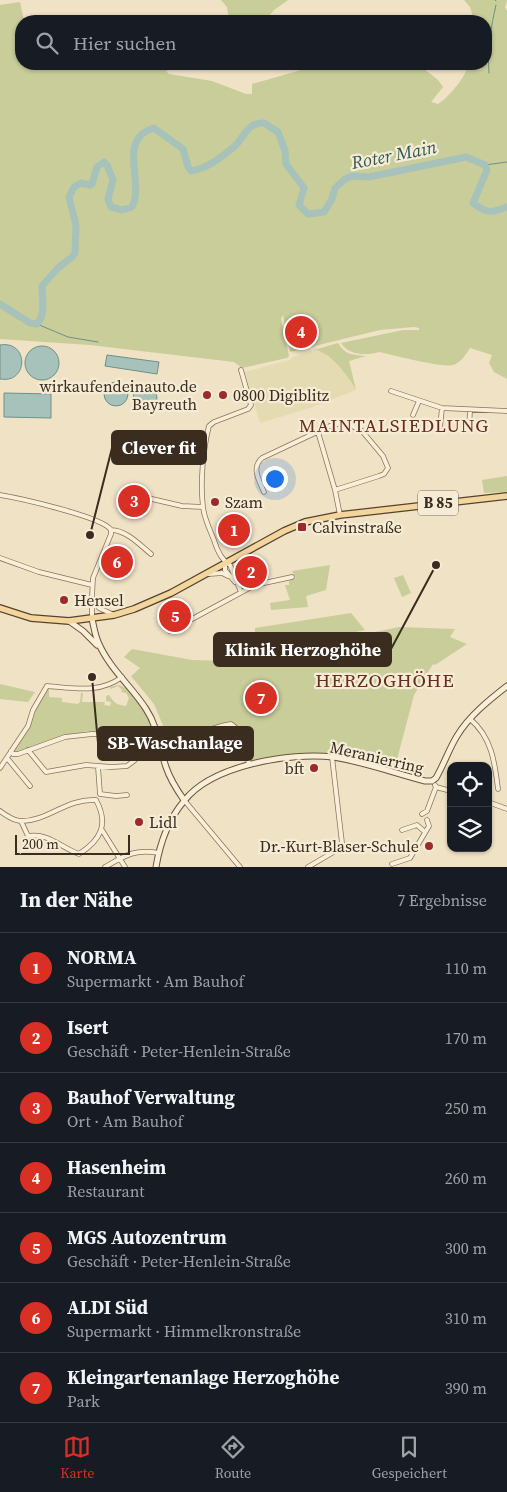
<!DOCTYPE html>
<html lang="de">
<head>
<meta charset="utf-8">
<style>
	body { margin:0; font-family:"Source Serif 4",serif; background:#242831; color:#f1f3f6 }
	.controls { position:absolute; right:15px; bottom:15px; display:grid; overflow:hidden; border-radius:10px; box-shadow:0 1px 4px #0004 }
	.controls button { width:45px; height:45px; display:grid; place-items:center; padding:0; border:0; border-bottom:1px solid #363941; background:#171b24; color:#f1f3f6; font:25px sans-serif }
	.scale { position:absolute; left:15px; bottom:12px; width:115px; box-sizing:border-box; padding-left:5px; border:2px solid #3a2c1f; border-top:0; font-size:14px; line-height:18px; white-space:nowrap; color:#3a2c1f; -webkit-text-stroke:4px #f6ecd5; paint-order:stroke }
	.you { position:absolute; left:274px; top:478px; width:18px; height:18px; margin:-12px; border:4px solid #fff; border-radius:50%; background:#1a73e8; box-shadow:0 0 0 8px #1a73e833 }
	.badge { display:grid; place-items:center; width:32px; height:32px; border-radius:50%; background:#d93025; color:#fff; font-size:16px; font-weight:700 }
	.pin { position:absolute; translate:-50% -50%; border:2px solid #fff; box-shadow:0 1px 5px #0006 }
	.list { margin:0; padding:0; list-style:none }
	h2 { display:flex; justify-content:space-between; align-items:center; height:65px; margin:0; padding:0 20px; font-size:21px }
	h2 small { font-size:16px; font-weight:400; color:#9ea1a6 }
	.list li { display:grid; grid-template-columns:32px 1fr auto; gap:15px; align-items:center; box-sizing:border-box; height:70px; padding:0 20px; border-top:1px solid #363941 }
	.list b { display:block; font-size:19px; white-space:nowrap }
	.list p { margin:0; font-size:16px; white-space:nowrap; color:#9ea1a6 }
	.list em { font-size:16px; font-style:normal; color:#9ea1a6 }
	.icon { flex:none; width:28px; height:28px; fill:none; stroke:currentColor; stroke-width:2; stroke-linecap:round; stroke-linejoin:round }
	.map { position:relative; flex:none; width:507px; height:867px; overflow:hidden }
	.search { position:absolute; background:#171b24; box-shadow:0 1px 4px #0004; left:15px; right:15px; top:15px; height:55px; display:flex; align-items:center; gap:12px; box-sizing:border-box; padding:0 18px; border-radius:20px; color:#9ea1a6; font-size:19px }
	.sheet { height:555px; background:#171b24 }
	nav { display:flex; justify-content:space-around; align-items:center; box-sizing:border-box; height:70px; border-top:1px solid #363941; background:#171b24; font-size:14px; color:#9ea1a6 }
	nav a { display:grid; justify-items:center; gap:2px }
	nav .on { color:#d93025 }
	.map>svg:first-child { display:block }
	.farmland { fill:#e5dbb2 }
	.green { fill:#c8cd99 }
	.water { fill:#a7c2ba; stroke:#6d9187 }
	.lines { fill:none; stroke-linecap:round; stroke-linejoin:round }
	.stream { stroke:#6d9187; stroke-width:1 }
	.river { stroke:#a7c2ba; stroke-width:7 }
	.street-casing { stroke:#8a735b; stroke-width:5.5 }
	.secondary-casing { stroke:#6c543e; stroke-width:7 }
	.primary-casing { stroke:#58412f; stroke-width:8 }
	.street { stroke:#f9efd9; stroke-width:4 }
	.secondary { stroke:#f9efd9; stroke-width:5 }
	.primary { stroke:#f2d69d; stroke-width:5.5 }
	.poi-dot { fill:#9a2a2d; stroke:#f6ecd5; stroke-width:2 }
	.labels { text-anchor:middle; stroke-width:4.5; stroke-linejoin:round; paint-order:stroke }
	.shield { fill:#f6ecd5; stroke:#726656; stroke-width:1 }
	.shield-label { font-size:15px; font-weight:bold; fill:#3a2c1f }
	.poi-label { font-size:16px; fill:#3a2c1f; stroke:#f6ecd5; text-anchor:start }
	.street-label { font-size:16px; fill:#3a2c1f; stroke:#f6ecd5 }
	.water-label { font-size:18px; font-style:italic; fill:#2e5a56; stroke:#f6ecd5 }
	.quarter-label { font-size:19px; letter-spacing:1px; fill:#672c1e; stroke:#f6ecd5 }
	.leader { fill:none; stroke:#3a2c1f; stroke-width:2 }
	.callout-dot { fill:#3a2c1f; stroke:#f6ecd5; stroke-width:2 }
	.callout { fill:#3a2c1f; stroke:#3a2c1f; stroke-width:2 }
	.callout-label { font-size:18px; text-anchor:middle; font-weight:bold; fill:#fff }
</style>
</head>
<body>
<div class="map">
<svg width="507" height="867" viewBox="0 0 507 867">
	<rect width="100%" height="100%" fill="#efe2c5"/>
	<!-- farmland -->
	<path class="farmland" d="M314,350L324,353L342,368L356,390L307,409L260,423L245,372L290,360L291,358Z"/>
	<!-- green -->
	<path class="green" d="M221,0H288L274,10L264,21H229L227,7Z
		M464,0H507L505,8L507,11V379L494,372L489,363L492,355L470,348C466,354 461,363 453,365C442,368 393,355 379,352C366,356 348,355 341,343L403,330H419V328L414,327L380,330L290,352L283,315L281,319L289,356L287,358L242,368L234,362L90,345L0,339V5L20,2L24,21H21V64H214C199,69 181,65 166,71L169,74L212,81L246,94H252V84L322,64H418L438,80L443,87L431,102L438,104C447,99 468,75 468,64H486V21H474L470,7Z
		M338,343C346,356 352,354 366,356L349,361L356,390C349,377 330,351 314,350Z
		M507,476V492L484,493L482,480Z
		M330,565L326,590L306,596L308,607L271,610L270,603L290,600L285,585H289V580L296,578L292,571Z
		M403,575L411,593L402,597L394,578Z
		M351,613L365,630L254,653L255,628Z
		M399,627L455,629L450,637L467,644L435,665L433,664L414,695L394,771L332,757H303L249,764L242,733L231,724L218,726L178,746L169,740L154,704L131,676L140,668L124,657L132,649L192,660L233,661Z
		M0,684L35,692L28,702L0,699Z
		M119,685L126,688L154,724L149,728L130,729L128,733L91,732L88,731L70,735H65L18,752L13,750L33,719L38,702L48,688L65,689V694V690L49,689V697L62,698V702L78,704L80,702L81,693H83L82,702H105L104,705L110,706L111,702L106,701V696L109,695C114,703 117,705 126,706L129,698L126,693L121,692L122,690L118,686L111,689L110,687Z"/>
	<!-- water -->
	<path class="water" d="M0,345C29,340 29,384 0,379Z
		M25 363a17 17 0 1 1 34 0a17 17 0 1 1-34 0Z
		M107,355L159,362L157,374L105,366Z
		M104 394a12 12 0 1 1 24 0a12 12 0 1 1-24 0Z
		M133 398a12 12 0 1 1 24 0a12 12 0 1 1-24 0Z
		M4,393L51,394V418L4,417Z"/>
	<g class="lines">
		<!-- stream -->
		<path class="stream" d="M495,0L496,1
			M489,73C487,49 491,27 496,5
			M485,165L507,162
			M37,324L68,337L98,342"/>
		<!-- river -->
		<path class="river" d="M0,304L30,323L37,324C46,315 42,298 42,286L58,268L72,257L75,253L76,225L69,197L74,187L81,183L90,185L92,184L97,167L104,162L107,165L113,180L108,199L111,207L122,210L132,207C145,182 116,139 154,128L183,149L188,167L191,171C207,169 223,156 235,146C244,137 248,122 264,123L278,132L285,151L286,164L304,188L299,205L308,214L324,212L332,199L335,188L345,179L352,176L369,177L466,157L485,165L487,170L473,203C487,214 492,213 507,207"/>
		<!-- street casing -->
		<g class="street-casing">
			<path id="street" d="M241,370L251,405L248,409L214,422L209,426C203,449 200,483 203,507C204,518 210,530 214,540C217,550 221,560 230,565L241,592
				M391,391L442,408L507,411
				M413,415L419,401
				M440,427L442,408
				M469,429L470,410
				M318,432L335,490L340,515
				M264,492C259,480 251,468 262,458L332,425L342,423L350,425L362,431L383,456L388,468L384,474L379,476L335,490
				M0,495C18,498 104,517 111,530C126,530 140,545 151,554
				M139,496L182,506L203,507
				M0,558L39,572L92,585
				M225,564V570L235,582
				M209,574L222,573L228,576
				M93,599L99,608L112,614
				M92,619V597L93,578L111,534V530
				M170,631L255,585L292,577
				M470,719C492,737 495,764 498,789
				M11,751L13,754H18L65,737L92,734L119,735L128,740L135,749V760L127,766L112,767L86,765L46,772L28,750
				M163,755C185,742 205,728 231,724L242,733L249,764
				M7,758L30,786
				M98,767L100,794
				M0,768L28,726L33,710L47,686C74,688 99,694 122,677
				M435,785L436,787L451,791
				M100,794L116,796L127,795
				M184,800L240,867
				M488,802L507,809
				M0,811C5,815 15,821 21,821C46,822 67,798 96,800C109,824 101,840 79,854C62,848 47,832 28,836L21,821
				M422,814L427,811L436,787
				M102,830L125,867
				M402,830L417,825L425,832
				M392,864L410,858L429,826L427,820
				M105,867C126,855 134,849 159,853
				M308,867L337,850L342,843L332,757"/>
		</g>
		<!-- secondary casing -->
		<g class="secondary-casing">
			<path id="secondary" d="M92,619C94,627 95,636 99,644C110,669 132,687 146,709C158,727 159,747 166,767C170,779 177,790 184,800
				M69,621L83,631L97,645
				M156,867C160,843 168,820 184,801C212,765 290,752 333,757C365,762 394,773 425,781H432L436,778C444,764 449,749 457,736C469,716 489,700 507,686"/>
		</g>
		<!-- primary casing -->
		<g class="primary-casing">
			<path id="primary" d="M0,608L31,618L69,621L114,615L134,609L171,593L284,531L305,522L340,515L507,496"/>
		</g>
		<!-- street -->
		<use href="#street" class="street"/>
		<!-- secondary -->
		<use href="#secondary" class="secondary"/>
		<!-- primary -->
		<use href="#primary" class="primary"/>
	</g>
	<!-- markers -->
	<g class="poi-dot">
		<circle cx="207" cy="395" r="5"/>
		<circle cx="223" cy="395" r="5"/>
		<circle cx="215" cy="502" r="5"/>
		<rect x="297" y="522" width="10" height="10" rx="2.5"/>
		<circle cx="64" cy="600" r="5"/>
		<circle cx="314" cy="768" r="5"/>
		<circle cx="139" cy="822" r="5"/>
		<circle cx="429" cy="846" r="5"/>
	</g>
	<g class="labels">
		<!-- shield labels -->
		<rect class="shield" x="418" y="490.5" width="40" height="25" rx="4"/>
		<g class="shield-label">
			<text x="438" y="508">B 85</text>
		</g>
		<!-- poi labels -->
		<g class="poi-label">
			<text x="197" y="392" text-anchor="end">wirkaufendeinauto.de<tspan x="197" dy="18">Bayreuth</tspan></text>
			<text x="233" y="401">0800 Digiblitz</text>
			<text x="225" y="508">Szam</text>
			<text x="312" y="533">Calvinstraße</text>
			<text x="74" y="606">Hensel</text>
			<text x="304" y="774" text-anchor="end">bft</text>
			<text x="149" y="828">Lidl</text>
			<text x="419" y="852" text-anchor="end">Dr.-Kurt-Blaser-Schule</text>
		</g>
		<!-- street labels -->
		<g class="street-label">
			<text transform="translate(377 757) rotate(13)" y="6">Meranierring</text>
		</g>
		<!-- water labels -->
		<g class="water-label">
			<text transform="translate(394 155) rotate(-11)" y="6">Roter Main</text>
		</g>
		<!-- quarter labels -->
		<g class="quarter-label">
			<text x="394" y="432">MAINTALSIEDLUNG</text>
			<text x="385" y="687">HERZOGHÖHE</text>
		</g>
	</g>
	<!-- callouts -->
	<path class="leader" d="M90 535L112 448M436 565L391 649M92 677L98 743"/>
	<g class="callout-dot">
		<circle cx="90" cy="535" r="5"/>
		<circle cx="436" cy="565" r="5"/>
		<circle cx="92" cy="677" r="5"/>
	</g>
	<g class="callout">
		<rect x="112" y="431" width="94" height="33" rx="5"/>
		<rect x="214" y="633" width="177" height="33" rx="5"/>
		<rect x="98" y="727" width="155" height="33" rx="5"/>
	</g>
	<g class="callout-label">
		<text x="159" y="454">Clever fit</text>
		<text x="303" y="656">Klinik Herzoghöhe</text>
		<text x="175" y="749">SB-Waschanlage</text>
	</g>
</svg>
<div class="controls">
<button><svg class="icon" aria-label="locate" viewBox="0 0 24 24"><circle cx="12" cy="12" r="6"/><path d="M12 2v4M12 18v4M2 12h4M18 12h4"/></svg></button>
<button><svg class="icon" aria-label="layers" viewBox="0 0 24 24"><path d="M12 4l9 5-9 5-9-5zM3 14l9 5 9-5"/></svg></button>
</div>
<div class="scale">200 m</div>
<div class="you"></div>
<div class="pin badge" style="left:234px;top:530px">1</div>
<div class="pin badge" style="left:251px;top:572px">2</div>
<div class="pin badge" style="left:134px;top:501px">3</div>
<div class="pin badge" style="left:301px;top:332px">4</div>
<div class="pin badge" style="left:175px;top:616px">5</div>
<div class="pin badge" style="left:117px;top:562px">6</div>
<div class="pin badge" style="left:261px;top:698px">7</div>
<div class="search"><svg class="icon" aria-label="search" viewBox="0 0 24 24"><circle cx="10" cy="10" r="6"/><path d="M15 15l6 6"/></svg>Hier suchen</div>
</div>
<section class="sheet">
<h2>In der Nähe<small>7 Ergebnisse</small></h2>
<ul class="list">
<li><span class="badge">1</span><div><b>NORMA</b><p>Supermarkt · Am Bauhof</p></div><em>110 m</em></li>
<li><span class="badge">2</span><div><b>Isert</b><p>Geschäft · Peter-Henlein-Straße</p></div><em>170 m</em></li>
<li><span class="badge">3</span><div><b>Bauhof Verwaltung</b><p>Ort · Am Bauhof</p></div><em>250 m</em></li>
<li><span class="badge">4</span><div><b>Hasenheim</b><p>Restaurant</p></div><em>260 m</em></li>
<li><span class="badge">5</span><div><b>MGS Autozentrum</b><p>Geschäft · Peter-Henlein-Straße</p></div><em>300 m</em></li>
<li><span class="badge">6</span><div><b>ALDI Süd</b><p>Supermarkt · Himmelkronstraße</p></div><em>310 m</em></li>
<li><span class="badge">7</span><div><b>Kleingartenanlage Herzoghöhe</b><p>Park</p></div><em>390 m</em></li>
</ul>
</section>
<nav>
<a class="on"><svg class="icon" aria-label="map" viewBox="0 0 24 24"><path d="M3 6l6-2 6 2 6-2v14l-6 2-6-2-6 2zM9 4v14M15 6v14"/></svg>Karte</a>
<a><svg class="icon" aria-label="directions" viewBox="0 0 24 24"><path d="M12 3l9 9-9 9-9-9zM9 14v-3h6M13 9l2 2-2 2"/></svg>Route</a>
<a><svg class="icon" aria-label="saved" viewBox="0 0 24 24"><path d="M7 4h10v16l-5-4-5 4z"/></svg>Gespeichert</a>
</nav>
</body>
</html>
